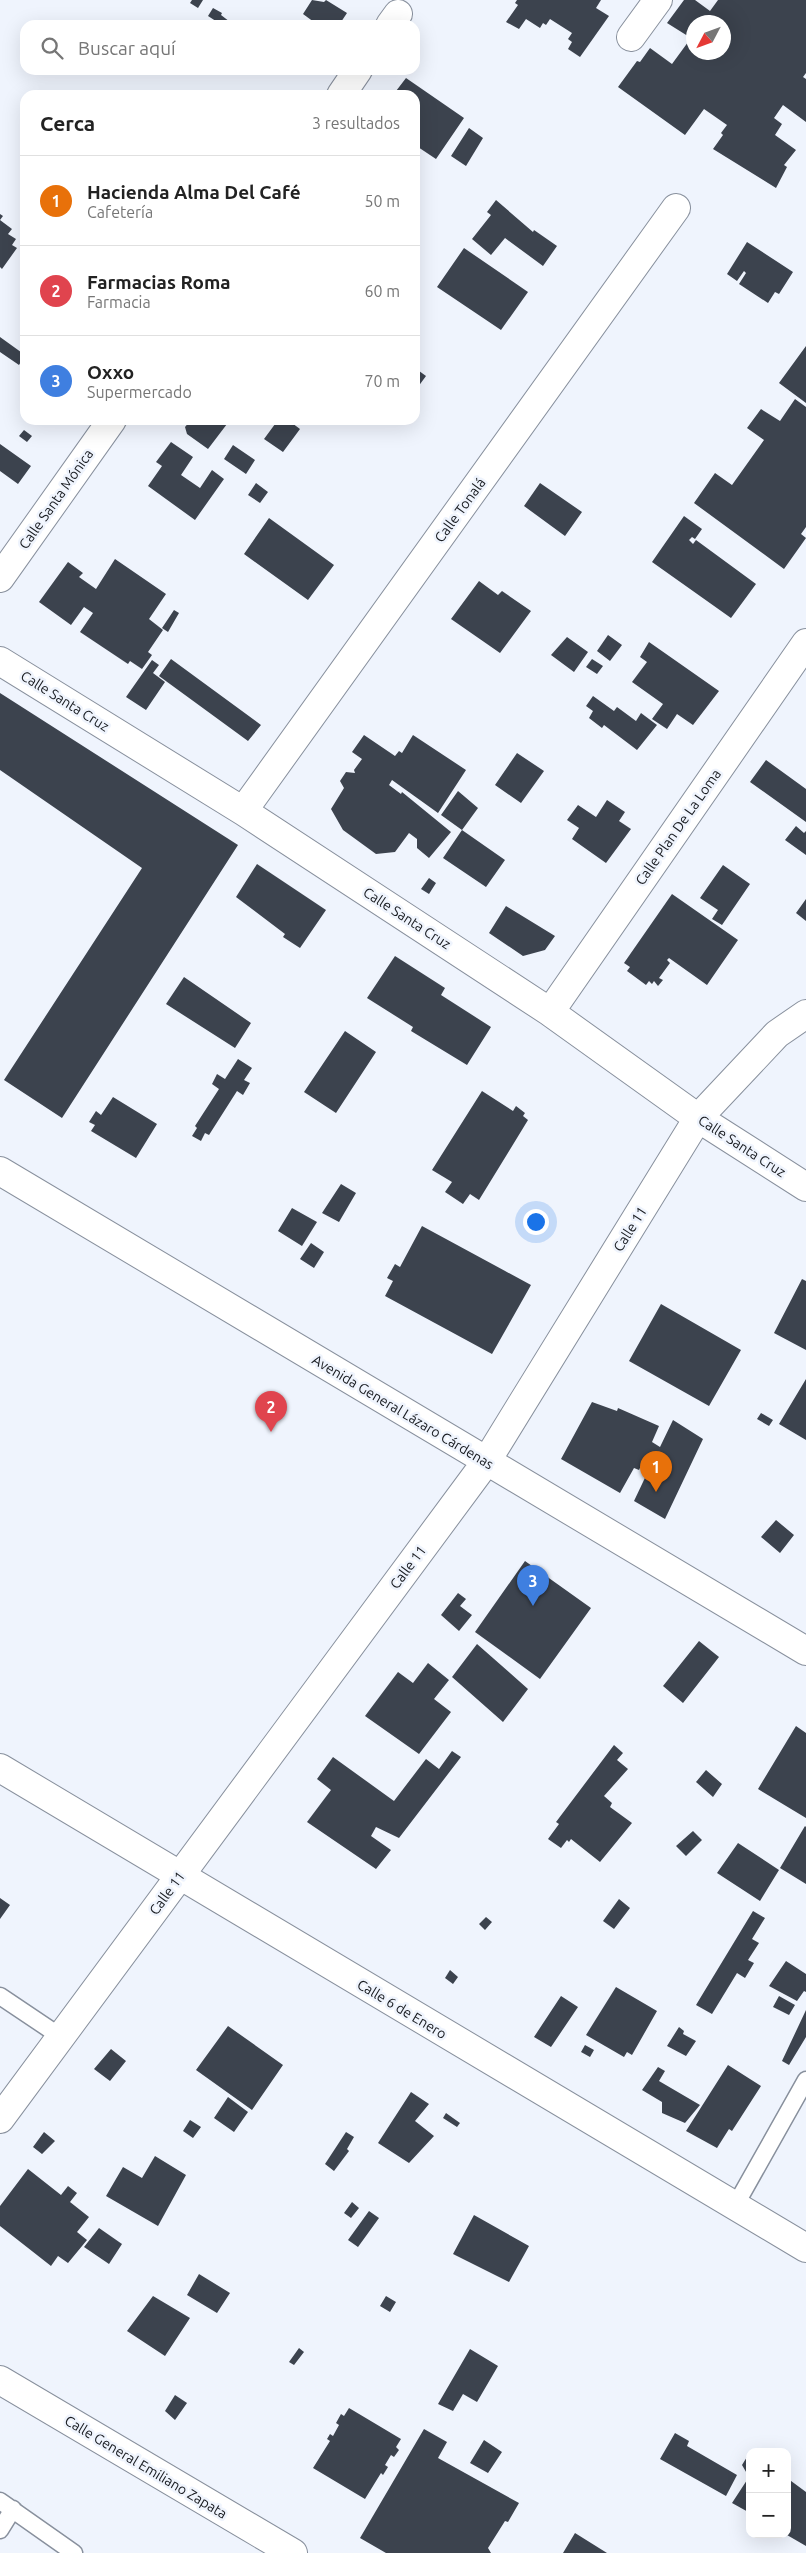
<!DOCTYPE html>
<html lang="es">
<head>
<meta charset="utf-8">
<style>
	body { margin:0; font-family:Ubuntu,sans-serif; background:#f6f6f6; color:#222 }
	.controls { position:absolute; right:15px; bottom:15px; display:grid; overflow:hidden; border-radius:10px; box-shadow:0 5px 20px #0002 }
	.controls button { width:45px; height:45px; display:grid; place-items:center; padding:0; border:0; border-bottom:1px solid #e0e0e0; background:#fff; color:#222; font:25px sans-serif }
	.compass { position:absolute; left:686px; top:15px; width:45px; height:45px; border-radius:50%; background:#fff; box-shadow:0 5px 20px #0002; rotate:229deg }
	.you { position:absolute; left:535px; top:1221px; width:18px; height:18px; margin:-12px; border:4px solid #fff; border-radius:50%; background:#1a73e8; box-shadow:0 0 0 8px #1a73e833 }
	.badge { display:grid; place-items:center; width:32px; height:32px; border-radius:50%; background:#1053be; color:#fff; font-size:16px; font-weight:700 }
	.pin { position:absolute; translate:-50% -41px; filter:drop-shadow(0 1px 2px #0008) }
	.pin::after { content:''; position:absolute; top:26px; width:18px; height:15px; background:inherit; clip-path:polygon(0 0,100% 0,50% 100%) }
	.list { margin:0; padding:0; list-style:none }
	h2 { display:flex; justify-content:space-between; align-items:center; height:65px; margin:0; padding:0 20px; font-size:21px }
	h2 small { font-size:16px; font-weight:400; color:#767676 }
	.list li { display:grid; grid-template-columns:32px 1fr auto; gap:15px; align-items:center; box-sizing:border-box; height:90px; padding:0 20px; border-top:1px solid #e0e0e0 }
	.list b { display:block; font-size:19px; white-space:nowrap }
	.list p { margin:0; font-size:16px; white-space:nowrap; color:#767676 }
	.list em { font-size:16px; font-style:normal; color:#767676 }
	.icon { flex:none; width:28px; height:28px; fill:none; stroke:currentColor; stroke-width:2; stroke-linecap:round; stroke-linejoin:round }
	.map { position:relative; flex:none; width:806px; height:2553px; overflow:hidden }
	.search { position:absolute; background:#fff; box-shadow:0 5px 20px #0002; left:20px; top:20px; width:400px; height:55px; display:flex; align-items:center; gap:12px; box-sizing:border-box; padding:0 18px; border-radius:15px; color:#767676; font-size:19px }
	.panel { position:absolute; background:#fff; box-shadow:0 5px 20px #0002; left:20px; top:90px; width:400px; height:335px; border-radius:15px }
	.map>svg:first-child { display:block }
	.building { fill:#3c434e; fill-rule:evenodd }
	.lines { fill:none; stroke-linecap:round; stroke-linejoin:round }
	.service-casing { stroke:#88909d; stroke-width:19 }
	.minor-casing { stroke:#88909d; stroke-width:30 }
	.tertiary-casing { stroke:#88909d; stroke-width:30 }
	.secondary-casing { stroke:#88909d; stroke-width:30 }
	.service { stroke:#fff; stroke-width:16 }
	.minor { stroke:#fff; stroke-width:28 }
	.tertiary { stroke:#fff; stroke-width:28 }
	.secondary { stroke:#fff; stroke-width:28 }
	.labels { text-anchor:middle; stroke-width:5; stroke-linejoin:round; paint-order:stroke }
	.street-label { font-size:14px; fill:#171a1f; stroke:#eff4fd }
</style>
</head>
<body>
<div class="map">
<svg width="806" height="2553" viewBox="0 0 806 2553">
	<rect width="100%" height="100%" fill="#eff4fd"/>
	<!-- building -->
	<path class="building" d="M192,0H203L198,8L190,3Z
		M312,0L324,2L326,0L347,13L339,25H318L303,14Z
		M517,0H601L596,8L609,16L580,57L568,49L572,42L568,39L572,33L550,19L546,25L543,23L540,28L526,19L519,29L506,22L518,5L515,3Z
		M684,0H695L710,11L718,0H806V73L803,77L806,79V122L783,105L774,118L782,124L775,135L796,150L784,165L787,167L776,188L713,149L723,135L721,133L727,125L704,109L685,135L618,87L637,61L640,62L650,48L672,64L691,38L667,23ZM694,22H724V52H694Z
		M213,8L222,13L221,15L234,25H222L208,16Z
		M406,78L464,118L436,159L415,145V95H393Z
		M469,128L483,138L466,166L451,156Z
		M496,200L533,232L534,230L557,246L543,266L505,238L491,255L472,239L491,215L487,212Z
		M0,214L3,216L0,220L12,229L8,234L16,239L12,245L17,248L2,269L0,267Z
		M747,242L793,272L779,294L775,292L768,303L739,284L746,273L744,271L737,281L727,274Z
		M464,248L528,292L501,330L437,287Z
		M0,337L25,355L19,365L0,352Z
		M806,346V403L779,383Z
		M415,368L426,376L415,391Z
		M795,399L806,407V527L801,534L806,538L784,569L694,503L715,473L732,485L764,440L747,428L761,409L780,421Z
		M191,420H221L227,424L208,449L187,434L185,427Z
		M278,420H288L300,429L283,452L264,439Z
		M24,430L32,436L27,442L19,436Z
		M171,442L193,457L181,475L200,488L212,470L224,479L195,520L148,486L162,466L156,462Z
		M0,444L31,466L18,484L0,471Z
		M233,445L255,460L246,474L224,459Z
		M256,483L268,492L260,503L248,495Z
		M540,483L582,512L565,536L524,506Z
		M684,516L702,529L695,539L692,537L689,540L693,544L696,540L756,584L731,618L652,562Z
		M269,518L334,565L308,600L244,554Z
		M115,559L166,594L149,619L163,630L148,652L152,655L142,669L130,661L128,664L80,632L93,613L84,607L71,625L39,602L68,562L83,573L79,577L96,589Z
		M479,581L498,595L502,591L531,611L500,653L451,619Z
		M174,610L179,613L168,632L162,628Z
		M608,635L622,645L610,661L597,651Z
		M567,637L588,652L574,672L551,655Z
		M649,642L719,691L693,725L677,714L667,729L652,719L663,704L632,682L647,662L640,657Z
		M171,659L261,725L248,741L159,676Z
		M592,659L603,666L597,674L586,667Z
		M152,660L159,665L153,673L165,682L146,710L126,697Z
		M0,693L238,845L62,1118L4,1080L142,868L0,770Z
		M593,696L614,711L617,707L636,721L641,713L657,725L637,750L604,725L602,728L589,718L593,711L586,706Z
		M364,735L395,756L399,751L402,753L413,735L466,770L438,813L392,780L389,785L401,794L402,792L451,832L429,858L417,848V839L409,833L395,852L376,854L343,830L331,809L344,788L340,781L346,772L355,773L354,770L362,759L352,752Z
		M517,753L544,771L521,803L495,785Z
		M766,760L806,789V822L750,782Z
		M458,791L478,808L462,830L505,860L486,887L443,858L462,830L441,815Z
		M607,800L625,812L619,821L631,829L606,863L572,839L579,828L567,820L578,805L596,817Z
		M796,826L804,833L806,831V855L785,840Z
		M257,864L326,910L300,948L283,937L285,934L236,897Z
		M723,865L750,884L722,925L712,919L718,910L700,898Z
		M429,878L436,883L429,894L421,889Z
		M672,894L738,940L707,985L669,958L667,960L670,963L659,978L663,980L658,986L654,981L652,984L649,981L646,985L627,971L630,967L624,963Z
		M806,899V921L796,913Z
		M506,906L555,936L545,950L523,956L489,933Z
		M395,956L445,988L441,995L491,1027L467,1065L411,1031L413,1027L367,998Z
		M184,977L251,1023L235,1048L166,1004Z
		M345,1031L376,1052L336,1113L304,1092Z
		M238,1059L252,1068L244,1080L250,1083L243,1095L237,1091L209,1135L205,1133L201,1141L192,1136L197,1128L195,1126L219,1089L212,1084L217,1074L225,1079Z
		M482,1091L513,1111L516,1106L525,1113L523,1116L528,1120L479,1200L470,1194L463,1204L445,1192L452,1182L432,1170Z
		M113,1097L157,1124L136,1158L91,1131L95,1125L89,1122L96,1111L101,1115Z
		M341,1184L356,1193L339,1222L322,1213Z
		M292,1208L317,1222L302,1246L278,1231Z
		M422,1226L531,1285L492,1354L385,1296L393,1281L387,1278L395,1264L400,1267Z
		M311,1243L324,1252L314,1268L300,1259Z
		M802,1279L806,1281V1350L774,1333Z
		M661,1304L741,1350L709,1406L629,1361Z
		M806,1379V1440L779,1424Z
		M592,1402L617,1411L618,1408L659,1426L652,1442L660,1447L673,1420L703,1439L665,1519L634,1501L652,1463L644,1459L639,1470L634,1468L620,1493L561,1459Z
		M761,1413L773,1420L769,1426L757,1419Z
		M776,1520L794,1535L780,1553L761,1537Z
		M525,1561L591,1608L540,1679L475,1632Z
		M458,1593L466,1599L460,1606L472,1615L459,1631L441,1615Z
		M699,1641L719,1657L683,1703L663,1686Z
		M477,1644L528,1689L503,1722L452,1677Z
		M428,1663L449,1680L434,1699L451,1712L419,1754L365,1716L398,1672L413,1683Z
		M796,1726L806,1733V1818L758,1789Z
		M614,1745L623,1753L617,1760L628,1769L604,1796L612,1803L610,1807L632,1823L600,1862L571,1839L569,1842L567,1840L561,1848L548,1839L559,1824L556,1822Z
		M452,1751L461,1757L399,1838L376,1827L371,1836L391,1850L376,1869L307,1822L331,1790L317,1779L333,1757L394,1801L426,1759L439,1769Z
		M706,1770L722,1784L713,1797L696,1782Z
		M805,1826L806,1827V1884L780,1868Z
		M693,1831L702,1840L686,1856L676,1846Z
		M738,1843L779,1870L760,1901L717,1873Z
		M0,1898L10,1905L0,1919Z
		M619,1899L630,1908L614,1929L603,1921Z
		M753,1911L765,1918L752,1939L759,1943L748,1960L754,1963L745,1978L737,1973L712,2014L696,2005Z
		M486,1917L492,1922L485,1930L479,1924Z
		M786,1961L806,1974V1992L804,1991L797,2001L769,1986Z
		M450,1970L458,1977L453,1984L445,1978Z
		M616,1987L657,2011L632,2055L627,2052L624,2057L586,2035Z
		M561,1996L578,2007L551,2047L534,2037Z
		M779,1996L795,2005L789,2015L773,2007Z
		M806,2010V2037L789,2065L782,2061Z
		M228,2026L283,2065L252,2110L196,2070Z
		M679,2027L684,2031L683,2034L696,2041L686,2056L667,2046Z
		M585,2045L594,2050L590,2057L581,2052Z
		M111,2049L126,2061L110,2081L94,2069Z
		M728,2065L761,2086L732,2131L729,2129L717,2148L686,2131Z
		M658,2067L665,2071L659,2081L700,2105L685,2123L662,2113V2102L642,2090Z
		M411,2092L429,2104L415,2121L434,2136L409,2163L378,2143Z
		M228,2097L248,2112L234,2132L214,2118Z
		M446,2113L460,2123L457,2127L443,2118Z
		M190,2120L201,2127L193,2138L183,2131Z
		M44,2132L55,2141L42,2154L33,2147Z
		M346,2132L354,2137L347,2149L349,2151L334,2171L325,2164Z
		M155,2156L186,2175L158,2226L106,2196L123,2167L142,2178Z
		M28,2169L61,2195L68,2186L77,2193L70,2202L89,2217L77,2232L87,2240L68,2263L58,2256L51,2266L0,2226V2206Z
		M352,2202L359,2208L351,2218L344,2213Z
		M369,2211L379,2218L358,2247L348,2240Z
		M474,2215L529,2246L509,2282L453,2254Z
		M99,2228L122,2244L109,2264L84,2247Z
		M199,2274L230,2293L217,2313L187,2295Z
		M153,2296L190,2318L165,2356L127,2331Z
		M386,2296L396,2302L390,2312L380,2306Z
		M299,2348L304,2352L294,2365L289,2362Z
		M470,2349L498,2366L477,2402L463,2394L453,2411L438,2404Z
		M175,2395L187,2403L175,2420L165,2411Z
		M349,2408L401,2439L396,2447L399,2450L394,2457L391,2455L385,2465L388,2467L383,2475L381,2473L365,2499L313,2468L330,2441L327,2439L330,2434L333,2436L339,2425L336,2423L341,2414L344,2416Z
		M424,2429L447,2442L438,2458L519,2503L508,2522L505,2521L488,2548L491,2553H386L360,2538Z
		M675,2433L689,2441L687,2446L737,2475L726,2496L660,2459Z
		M484,2440L502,2452L488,2473L470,2463Z
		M750,2452V2513L732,2503L749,2477L742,2465Z
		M787,2478L806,2492V2546L787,2535Z
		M575,2533L607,2553H563Z"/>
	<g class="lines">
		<!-- service casing -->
		<g class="service-casing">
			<path id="service" d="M0,1996L61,2037
				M735,2206L806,2080
				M0,2501L74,2553
				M0,2530L13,2509"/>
		</g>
		<!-- minor casing -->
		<g class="minor-casing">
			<path id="minor" d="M390,25L398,14
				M631,37L658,0
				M341,95L358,70
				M0,578L112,420
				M0,661L243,811L550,1012L698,1118L806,1187
				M243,811L676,208
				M550,1012L806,643
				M486,1462L698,1118L777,1034L806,1014
				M0,1768L806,2248"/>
		</g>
		<!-- tertiary casing -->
		<g class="tertiary-casing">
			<path id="tertiary" d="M0,2380L293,2553"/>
		</g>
		<!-- secondary casing -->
		<g class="secondary-casing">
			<path id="secondary" d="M0,1171L806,1651
				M0,2119L486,1462"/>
		</g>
		<!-- service -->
		<use href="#service" class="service"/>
		<!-- minor -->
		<use href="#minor" class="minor"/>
		<!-- tertiary -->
		<use href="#tertiary" class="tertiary"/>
		<!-- secondary -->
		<use href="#secondary" class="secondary"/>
	</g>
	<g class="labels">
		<!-- street labels -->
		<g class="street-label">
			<text transform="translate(56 499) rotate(-55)" y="5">Calle Santa Mónica</text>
			<text transform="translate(460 510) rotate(-54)" y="5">Calle Tonalá</text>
			<text transform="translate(65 701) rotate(32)" y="5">Calle Santa Cruz</text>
			<text transform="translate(678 827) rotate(-55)" y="5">Calle Plan De La Loma</text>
			<text transform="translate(407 918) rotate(33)" y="5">Calle Santa Cruz</text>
			<text transform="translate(742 1146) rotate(33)" y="5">Calle Santa Cruz</text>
			<text transform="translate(630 1229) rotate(-58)" y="5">Calle 11</text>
			<text transform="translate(403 1412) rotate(31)" y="5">Avenida General Lázaro Cárdenas</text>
			<text transform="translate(408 1567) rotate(-53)" y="5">Calle 11</text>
			<text transform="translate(167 1893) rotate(-54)" y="5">Calle 11</text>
			<text transform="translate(402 2009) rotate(31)" y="5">Calle 6 de Enero</text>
			<text transform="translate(146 2467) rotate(31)" y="5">Calle General Emiliano Zapata</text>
		</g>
	</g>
</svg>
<div class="controls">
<button>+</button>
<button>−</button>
</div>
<svg class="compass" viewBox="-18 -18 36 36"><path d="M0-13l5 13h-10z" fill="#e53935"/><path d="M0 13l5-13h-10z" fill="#767676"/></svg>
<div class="you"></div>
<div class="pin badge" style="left:656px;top:1492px;background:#e8710a">1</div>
<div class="pin badge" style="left:271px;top:1432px;background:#e0444e">2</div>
<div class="pin badge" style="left:533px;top:1606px;background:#3f7fe0">3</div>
<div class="search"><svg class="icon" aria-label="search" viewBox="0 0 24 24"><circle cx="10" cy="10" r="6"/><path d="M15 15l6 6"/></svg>Buscar aquí</div>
<section class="panel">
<h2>Cerca<small>3 resultados</small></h2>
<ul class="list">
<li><span class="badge" style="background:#e8710a">1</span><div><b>Hacienda Alma Del Café</b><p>Cafetería</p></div><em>50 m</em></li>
<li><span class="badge" style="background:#e0444e">2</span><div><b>Farmacias Roma</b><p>Farmacia</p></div><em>60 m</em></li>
<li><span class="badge" style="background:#3f7fe0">3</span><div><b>Oxxo</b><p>Supermercado</p></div><em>70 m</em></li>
</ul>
</section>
</div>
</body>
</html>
